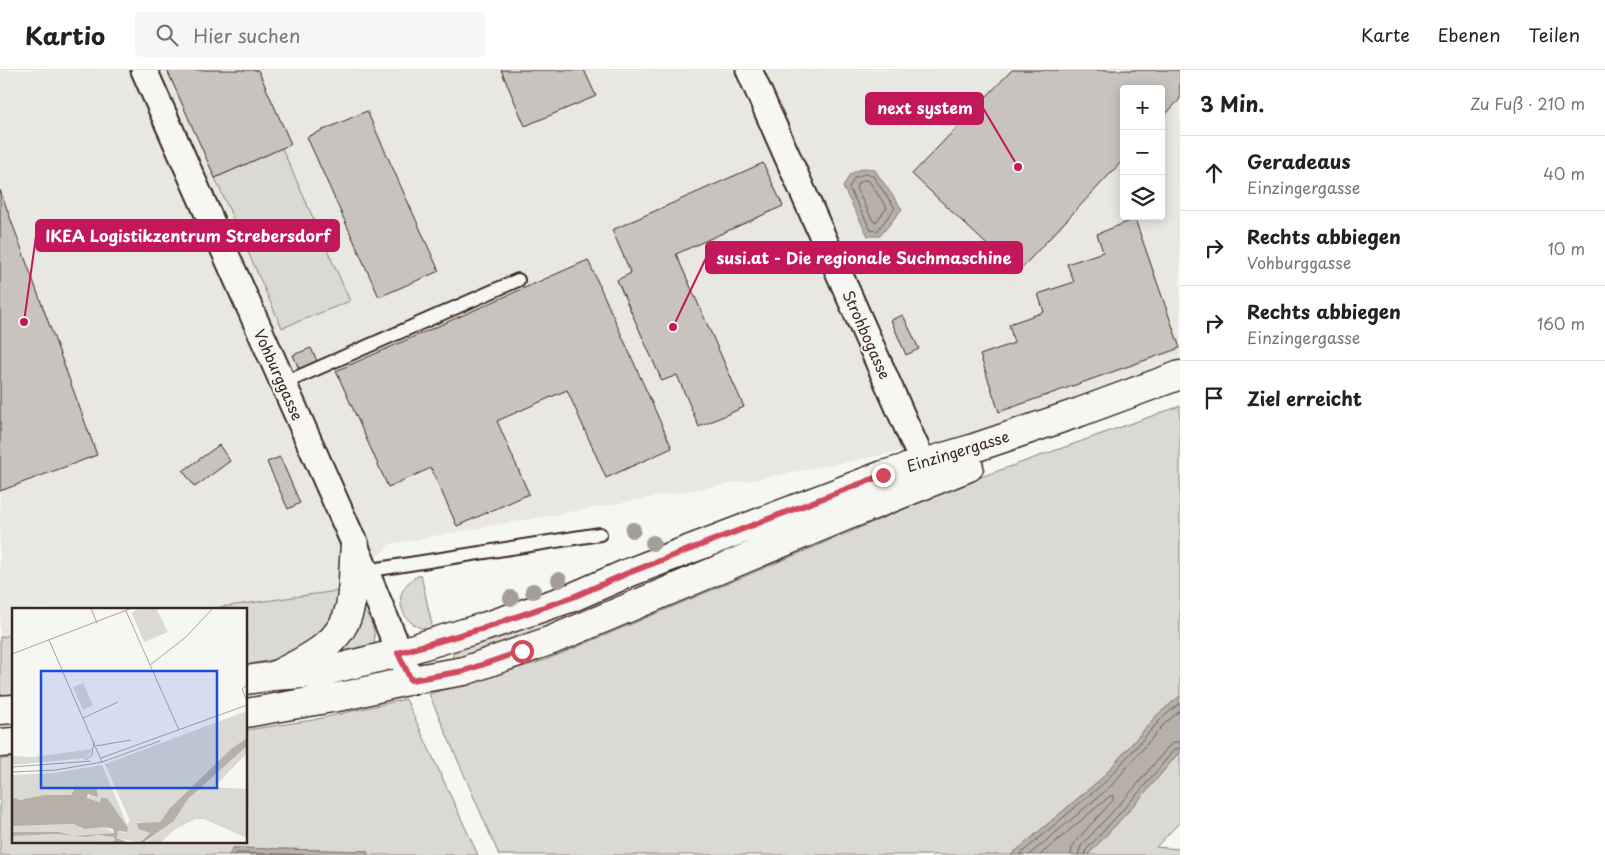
<!DOCTYPE html>
<html lang="de">
<head>
<meta charset="utf-8">
<style>
	body { margin:0; font-family:"Playpen Sans",sans-serif; background:#f6f6f6; color:#222 }
	.controls { position:absolute; right:15px; top:15px; display:grid; overflow:hidden; border-radius:5px; box-shadow:0 2px 12px #0003 }
	.controls button { width:45px; height:45px; display:grid; place-items:center; padding:0; border:0; border-bottom:1px solid #e0e0e0; background:#fff; color:#222; font:25px sans-serif }
	.stop { position:absolute; width:15px; height:15px; margin:-11px; border:4px solid #d1495b; border-radius:50%; background:#fff }
	.stop.end { background:#d1495b; border-color:#fff; box-shadow:0 1px 5px #0008 }
	.list { margin:0; padding:0; list-style:none }
	h2 { display:flex; justify-content:space-between; align-items:center; height:65px; margin:0; padding:0 20px; font-size:21px }
	h2 small { font-size:16px; font-weight:400; color:#767676 }
	.list li { display:grid; grid-template-columns:32px 1fr auto; gap:15px; align-items:center; box-sizing:border-box; height:75px; padding:0 20px; border-top:1px solid #e0e0e0 }
	.list b { display:block; font-size:19px; white-space:nowrap }
	.list p { margin:0; font-size:16px; white-space:nowrap; color:#767676 }
	.list em { font-size:16px; font-style:normal; color:#767676 }
	.icon { flex:none; width:28px; height:28px; fill:none; stroke:currentColor; stroke-width:2; stroke-linecap:round; stroke-linejoin:round }
	.map { position:relative; flex:none; width:1180px; height:785px; overflow:hidden }
	header { display:flex; align-items:center; gap:30px; box-sizing:border-box; height:70px; padding:0 25px; background:#fff; border-bottom:1px solid #e0e0e0 }
	header strong { font-size:24px }
	nav { display:flex; gap:28px; margin-inline-start:auto; font-size:18px }
	.search { width:350px; height:45px; background:#f6f6f6; display:flex; align-items:center; gap:12px; box-sizing:border-box; padding:0 18px; border-radius:5px; color:#767676; font-size:19px }
	main { display:flex }
	aside { flex:1; background:#fff }
	.map>svg:first-child { display:block }
	.built { fill:#e8e7e2; fill-rule:evenodd }
	.green { fill:#dad9d3; stroke:#8a8278 }
	.water { fill:#b6b0a9; stroke:#857a71 }
	.lines { fill:none; stroke-linecap:round; stroke-linejoin:round }
	.shore { stroke:#6c6056; stroke-width:1 }
	.building { fill:#c8c3be; stroke:#3b2a1e }
	.lane-casing { stroke:#3b2a1e; stroke-width:16 }
	.street-casing { stroke:#3b2a1e; stroke-width:29 }
	.secondary-casing { stroke:#3b2a1e; stroke-width:31 }
	.highway-casing { stroke:#3b2a1e; stroke-width:31 }
	.lane { stroke:#f6f6f2; stroke-width:12 }
	.street { stroke:#f6f6f2; stroke-width:25 }
	.secondary { stroke:#f6f6f2; stroke-width:28 }
	.highway { stroke:#f6f6f2; stroke-width:28 }
	.tree { fill:#a59e96 }
	.route { stroke:#d1495b; stroke-width:6 }
	.labels { text-anchor:middle; stroke-width:4; stroke-linejoin:round; paint-order:stroke }
	.street-label { font-size:15px; fill:#3b2a1e; stroke:#f6f6f2 }
	.inset-road { fill:none; stroke:#aba49d; stroke-width:1 }
	.view { fill:#1d4ed8; fill-opacity:0.15; stroke:#1d4ed8; stroke-width:2.5 }
	.inset-edge { fill:none; stroke:#3b2a1e; stroke-width:2.5 }
	.leader { fill:none; stroke:#c2185b; stroke-width:2 }
	.callout-dot { fill:#c2185b; stroke:#f6f6f2; stroke-width:2 }
	.callout { fill:#c2185b; stroke:#c2185b; stroke-width:2 }
	.callout-label { font-size:16px; text-anchor:middle; font-weight:bold; fill:#fff }
</style>
</head>
<body>
<header>
<strong>Kartio</strong>
<div class="search"><svg class="icon" aria-label="search" viewBox="0 0 24 24"><circle cx="10" cy="10" r="6"/><path d="M15 15l6 6"/></svg>Hier suchen</div>
<nav><a>Karte</a><a>Ebenen</a><a>Teilen</a></nav>
</header>
<main>
<div class="map">
<svg width="1180" height="785" viewBox="0 0 1180 785">
	<rect width="100%" height="100%" fill="#f6f6f2"/>
	<filter id="ink" filterUnits="userSpaceOnUse"><feTurbulence type="fractalNoise" baseFrequency=".02" numOctaves="2"/><feDisplacementMap in="SourceGraphic" scale="10" xChannelSelector="R" yChannelSelector="G"/><feConvolveMatrix kernelMatrix="1 2 1 2 8 2 1 2 1" color-interpolation-filters="sRGB"/></filter>
	<g filter="url(#ink)">
		<!-- built -->
		<path class="built" d="M0,0H1180V289L945,373L789,403L390,474L344,520L207,539H14V565L0,567ZM1124,19H1161V146H1124Z"/>
		<!-- green -->
		<path class="green" d="M282,78L350,231L282,258L215,108Z
			M1180,336V626L1157,645L1102,708L1011,785H499L429,624L546,590L978,408Z
			M926,407L453,596V578L749,465Z
			M421,505L433,560C399,560 387,517 421,505Z
			M344,520L343,538L301,584L246,595V539H207Z
			M362,539C371,546 378,567 373,578L320,590Z
			M14,565V624L0,625V567Z
			M406,629L478,785H368L367,781L233,778L229,785H0V689L14,688V771H246V660L313,650Z
			M1180,681V752L1156,777L1180,779V785H1088L1144,724Z"/>
		<!-- water -->
		<path class="water" d="M864,98L874,99L902,139L880,166H868L843,117L850,104Z
			M1180,626V681L1144,724L1088,785H1011L1102,708L1157,645Z
			M233,778L367,781L368,785H229Z"/>
		<g class="lines">
			<!-- shore -->
			<path class="shore" d="M865,104L872,105L895,138L877,161L871,160L849,118L854,108Z
				M865,110L869,111L887,138L876,152L873,151L856,118L858,113Z
				M234,785L237,783L320,785
				M1019,785L1105,712L1161,649L1180,633
				M1029,785L1110,717L1165,653L1180,641
				M1040,785L1110,726H1113V730L1076,771L1072,778L1071,785
				M1078,785L1081,776L1136,716L1169,676L1175,672H1180
				M1085,785L1086,780L1141,720L1174,680L1180,678"/>
		</g>
		<!-- building -->
		<path class="building" d="M167,0H258L291,74L215,108Z
			M501,0H584L596,26L525,56Z
			M1012,0H1180V29L1161,49V19H1124V89L1017,203L912,104Z
			M367,41L439,201L379,227L307,67Z
			M763,93L783,136L676,184L744,337L699,357L677,305L662,311L617,210L631,203L612,160Z
			M0,120L97,385L0,421Z
			M1135,149L1180,278L999,342L980,285L1014,273L1009,254L1044,242L1038,224L1074,212L1067,194L1103,182L1097,164Z
			M588,190L672,378L606,408L567,320L497,351L529,424L457,456L431,398L388,417L336,301Z
			M903,245L919,279L906,285L891,250Z
			M311,278L317,291L299,299L293,285Z
			M219,375L230,391L195,417L183,401Z
			M280,387L300,433L288,439L267,392Z"/>
		<g class="lines">
			<!-- lane casing -->
			<g class="lane-casing">
				<path id="lane" d="M282,314L518,210
					M365,501L600,464"/>
			</g>
			<!-- street casing -->
			<g class="street-casing">
				<path id="street" d="M144,0L355,475L411,610
					M749,0L923,393"/>
			</g>
			<!-- secondary casing -->
			<g class="secondary-casing">
				<path id="secondary" d="M398,583L484,557L573,527L628,503L883,405L971,379L1080,342L1180,305
					M411,610L464,601L552,570L841,448L969,397"/>
			</g>
			<!-- highway casing -->
			<g class="highway-casing">
				<path id="highway" d="M274,606C305,590 342,575 350,537C354,517 353,496 355,475
					M246,610L274,606L318,603L398,583
					M0,640L14,639
					M246,643L349,625L411,610
					M0,673L14,672"/>
			</g>
			<!-- lane -->
			<use href="#lane" class="lane"/>
			<!-- street -->
			<use href="#street" class="street"/>
			<!-- secondary -->
			<use href="#secondary" class="secondary"/>
			<!-- highway -->
			<use href="#highway" class="highway"/>
		</g>
		<!-- trees -->
		<g class="tree">
			<circle cx="633" cy="460" r="8"/>
			<circle cx="653" cy="473" r="8"/>
			<circle cx="559" cy="510" r="8"/>
			<circle cx="533" cy="521" r="8"/>
			<circle cx="511" cy="528" r="8"/>
		</g>
	</g>
	<g class="lines" filter="url(#ink)">
		<!-- route -->
		<path class="route" d="M522,581L464,601L411,610L398,583L484,558L573,527L628,503L883,405"/>
	</g>
	<g class="labels">
		<!-- street labels -->
		<g class="street-label">
			<text transform="translate(866 265) rotate(66)" y="5">Strohbogasse</text>
			<text transform="translate(278 305) rotate(66)" y="5">Vohburggasse</text>
			<text transform="translate(958 382) rotate(-17)" y="5">Einzingergasse</text>
		</g>
	</g>
	<!-- overview -->
	<g transform="translate(12 538)">
		<rect width="235" height="235" fill="#f6f6f2"/>
		<path d="M128,0H144L156,24L132,34L120,5ZM71,75L81,97L71,102L61,79ZM235,103V130L219,141L158,200L148,214L141,216L127,214L125,220L138,225L129,232L131,235L105,230L106,223L112,225L113,218L95,190L89,194L75,190L84,180L59,187H31L8,192L0,189V167L43,165L90,157L115,216L118,213L93,156ZM235,138V145L202,179L235,181V230L192,211H183L162,222L148,235H133L162,213L176,191ZM81,141L74,150L0,157V148L21,149ZM61,216L73,221L93,219L102,225L62,228L47,224H0V218ZM46,226L98,228L103,232L98,235H0V228Z" fill="#dad9d3"/>
		<path d="M235,130V138L176,191L162,213L131,235L129,233L138,225L126,221L125,215L148,214L158,200L219,141ZM64,179H84L86,189L76,186L75,190L88,194L89,190H95L116,220L115,224L106,223L105,230L118,235H98L103,232L101,229L86,227L74,229L46,226L0,228V224H47L62,228L102,225L101,221L93,219L73,221L61,216L0,218V189L8,192L31,187H59Z" fill="#b6b0a9"/>
		<path class="inset-road" d="M79,0L85,15M114,3L167,122M37,32L90,154M0,46L120,0M138,57L174,29L201,0M235,77L230,81L235,93M71,110L106,94M84,138L119,132M89,150L235,97M73,152L80,147L82,134M90,154L148,133M0,159L79,153M0,164L44,162L90,154"/>
		<path class="view" d="M29,63H205V180H29Z"/>
		<rect width="235" height="235" class="inset-edge"/>
	</g>
	<!-- callouts -->
	<path class="leader" d="M1018 97L983 38M24 252L36 166M673 257L706 188"/>
	<g class="callout-dot">
		<circle cx="1018" cy="97" r="5"/>
		<circle cx="24" cy="252" r="5"/>
		<circle cx="673" cy="257" r="5"/>
	</g>
	<g class="callout">
		<rect x="866" y="23" width="117" height="31" rx="5"/>
		<rect x="36" y="150" width="303" height="31" rx="5"/>
		<rect x="706" y="172" width="316" height="31" rx="5"/>
	</g>
	<g class="callout-label">
		<text x="925" y="44">next system</text>
		<text x="188" y="172">IKEA Logistikzentrum Strebersdorf</text>
		<text x="864" y="194">susi.at - Die regionale Suchmaschine</text>
	</g>
</svg>
<div class="controls">
<button>+</button>
<button>−</button>
<button><svg class="icon" aria-label="layers" viewBox="0 0 24 24"><path d="M12 4l9 5-9 5-9-5zM3 14l9 5 9-5"/></svg></button>
</div>
<div class="stop" style="left:522px;top:581px"></div>
<div class="stop end" style="left:883px;top:405px"></div>
</div>
<aside>
<h2>3 Min.<small>Zu Fuß · 210 m</small></h2>
<ul class="list">
<li><svg class="icon" aria-label="ahead" viewBox="0 0 24 24"><path d="M12 20V5M6 11l6-6 6 6"/></svg><div><b>Geradeaus</b><p>Einzingergasse</p></div><em>40 m</em></li>
<li><svg class="icon" aria-label="right" viewBox="0 0 24 24"><path d="M7 20v-9h11M14 6l5 5-5 5"/></svg><div><b>Rechts abbiegen</b><p>Vohburggasse</p></div><em>10 m</em></li>
<li><svg class="icon" aria-label="right" viewBox="0 0 24 24"><path d="M7 20v-9h11M14 6l5 5-5 5"/></svg><div><b>Rechts abbiegen</b><p>Einzingergasse</p></div><em>160 m</em></li>
<li><svg class="icon" aria-label="arrive" viewBox="0 0 24 24"><path d="M6 21V4h12l-3 4 3 4H6"/></svg><div><b>Ziel erreicht</b></div></li>
</ul>
</aside>
</main>
</body>
</html>
